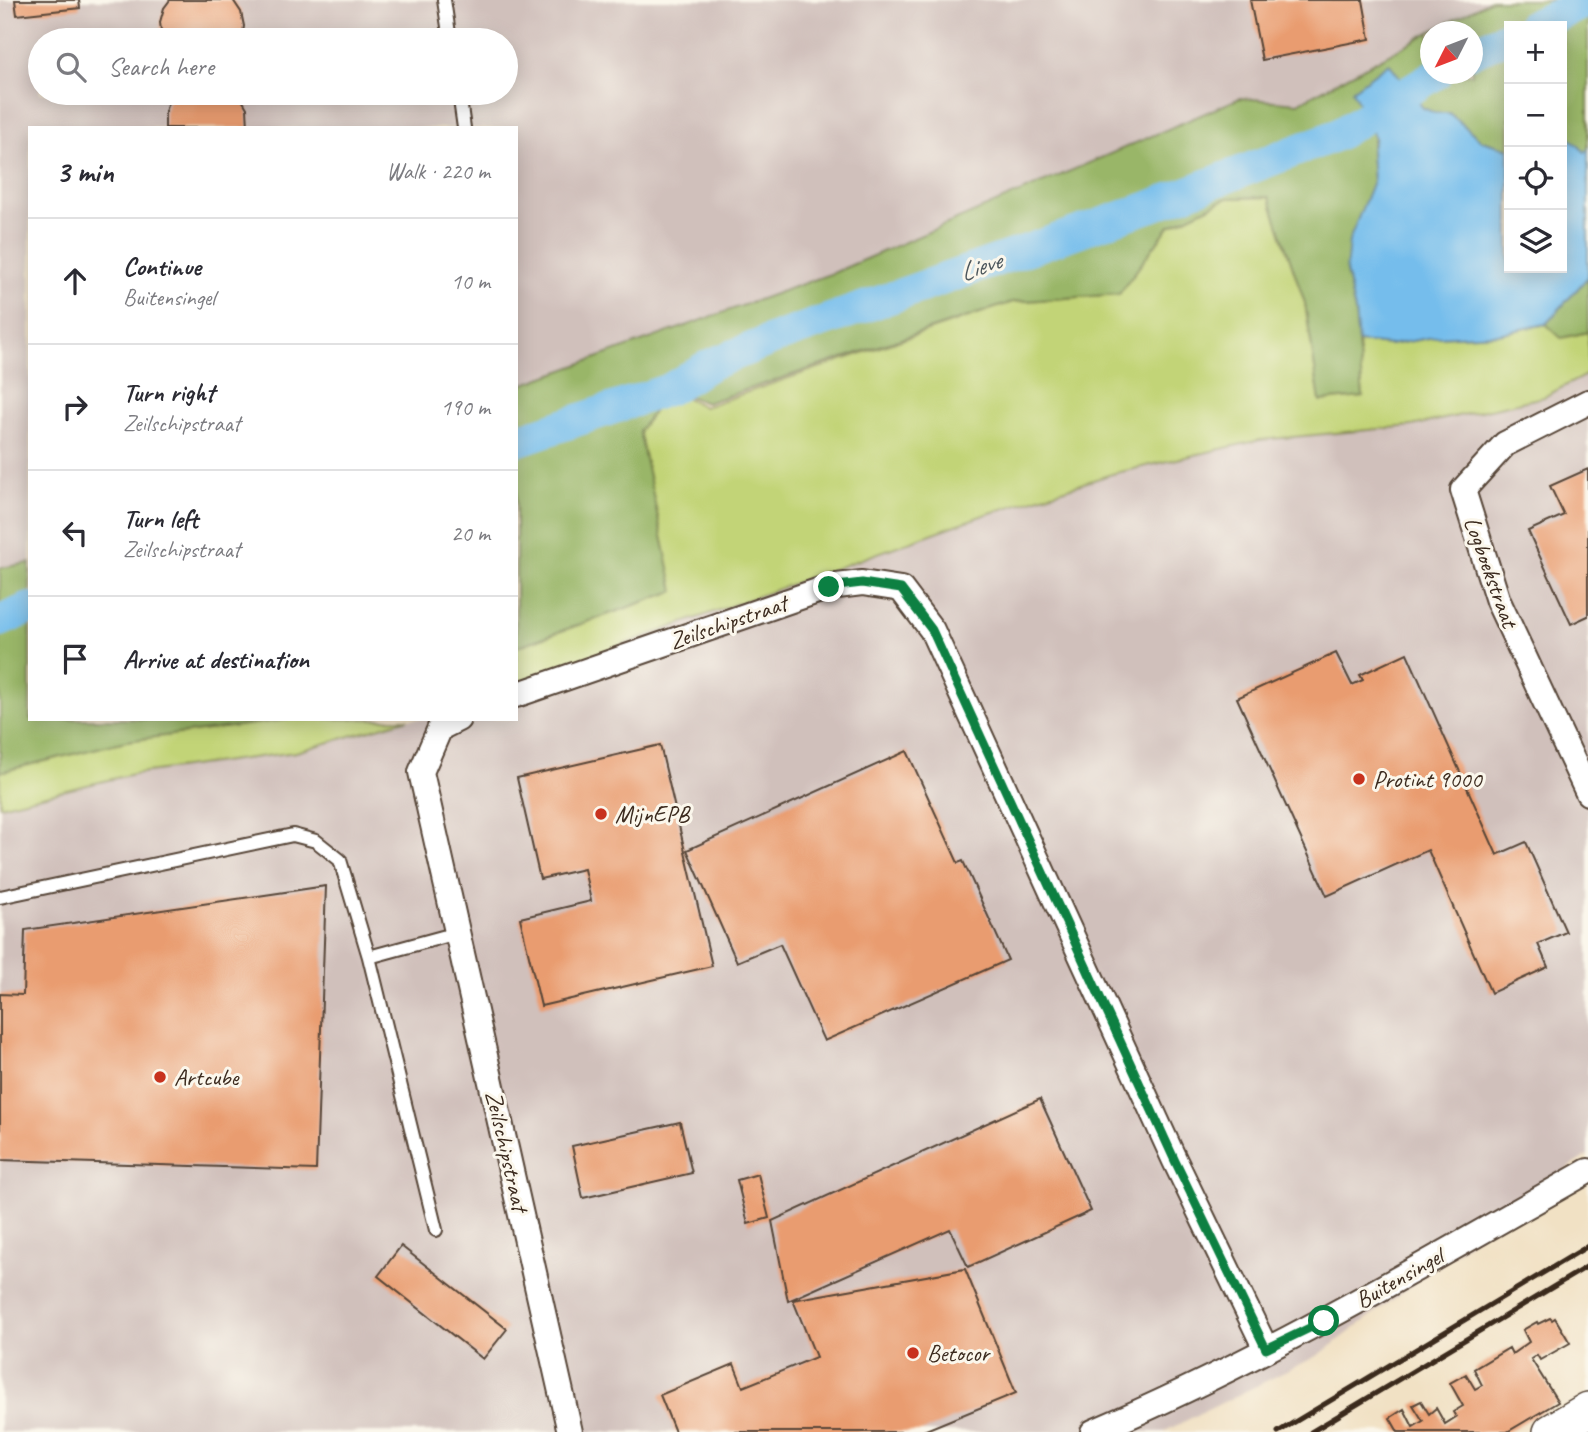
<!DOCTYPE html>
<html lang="en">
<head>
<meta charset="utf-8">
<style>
	body { margin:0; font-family:Caveat,sans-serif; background:#f7f7f7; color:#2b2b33 }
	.controls { position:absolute; right:21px; top:21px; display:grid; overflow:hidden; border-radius:0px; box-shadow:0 4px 18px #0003 }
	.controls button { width:63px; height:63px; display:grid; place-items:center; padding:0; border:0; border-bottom:2px solid #e1e1e2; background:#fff; color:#2b2b33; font:35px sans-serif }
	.compass { position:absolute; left:1420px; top:21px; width:63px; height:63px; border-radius:50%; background:#fff; box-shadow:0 4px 18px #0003; rotate:228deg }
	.stop { position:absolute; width:21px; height:21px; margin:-16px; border:5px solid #0b8043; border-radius:50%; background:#fff }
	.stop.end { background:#0b8043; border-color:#fff; box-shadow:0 2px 7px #0008 }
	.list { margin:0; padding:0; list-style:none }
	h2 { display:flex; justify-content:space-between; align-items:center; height:91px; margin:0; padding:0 28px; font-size:30px }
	h2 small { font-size:23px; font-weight:400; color:#7c7c81 }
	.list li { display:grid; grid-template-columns:46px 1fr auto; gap:21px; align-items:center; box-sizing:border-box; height:126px; padding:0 28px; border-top:2px solid #e1e1e2 }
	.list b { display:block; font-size:26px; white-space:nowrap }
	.list p { margin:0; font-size:23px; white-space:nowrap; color:#7c7c81 }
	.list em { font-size:23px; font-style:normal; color:#7c7c81 }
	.icon { flex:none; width:38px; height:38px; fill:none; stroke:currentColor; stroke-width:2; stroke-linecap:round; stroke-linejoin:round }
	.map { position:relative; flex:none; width:1588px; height:1432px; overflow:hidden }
	.search { position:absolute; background:#fff; box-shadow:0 4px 18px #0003; left:28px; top:28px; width:490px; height:77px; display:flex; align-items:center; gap:18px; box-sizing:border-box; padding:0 24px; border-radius:38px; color:#7c7c81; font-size:26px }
	.panel { position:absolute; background:#fff; box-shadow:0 4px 18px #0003; left:28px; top:126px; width:490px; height:595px; border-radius:0px }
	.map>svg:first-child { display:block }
	.industrial { fill:#d0c0bb; fill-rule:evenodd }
	.green { fill:#c2d477; stroke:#7e7f4a; stroke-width:2 }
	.forest { fill:#99b668; stroke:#6a7043; stroke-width:2 }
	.water { fill:#74bdec; stroke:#587485; stroke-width:2 }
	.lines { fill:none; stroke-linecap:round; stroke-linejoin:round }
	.canal { stroke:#74bdec; stroke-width:32 }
	.building { fill:#e99c6f }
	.lane-casing { stroke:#564537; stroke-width:16 }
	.street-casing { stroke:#564537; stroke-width:28 }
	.secondary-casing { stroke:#564537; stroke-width:38 }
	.lane { stroke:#fff; stroke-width:12 }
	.street { stroke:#fff; stroke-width:24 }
	.secondary { stroke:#fff; stroke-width:35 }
	.rail { stroke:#3b2a1e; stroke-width:5 }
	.route { stroke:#0b8043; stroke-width:9 }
	.poi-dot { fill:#c8321e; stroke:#fbf7ec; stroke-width:2.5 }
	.labels { text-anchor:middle; stroke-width:6; stroke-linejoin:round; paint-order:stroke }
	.street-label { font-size:24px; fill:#3b2a1e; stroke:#fbf7ec }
	.poi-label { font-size:24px; fill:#3b2a1e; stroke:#fbf7ec; text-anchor:start }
	.water-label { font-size:26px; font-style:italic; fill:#4c565c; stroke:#fbf7ec }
</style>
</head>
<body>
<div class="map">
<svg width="1588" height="1432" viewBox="0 0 1588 1432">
	<rect width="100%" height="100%" fill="#fbf7ec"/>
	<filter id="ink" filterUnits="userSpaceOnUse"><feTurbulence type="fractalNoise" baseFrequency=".0143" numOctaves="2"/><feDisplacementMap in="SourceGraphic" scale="14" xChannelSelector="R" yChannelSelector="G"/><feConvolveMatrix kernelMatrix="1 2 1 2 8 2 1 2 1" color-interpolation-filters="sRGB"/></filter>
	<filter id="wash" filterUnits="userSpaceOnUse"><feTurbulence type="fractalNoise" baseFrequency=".00686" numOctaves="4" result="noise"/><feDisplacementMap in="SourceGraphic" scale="28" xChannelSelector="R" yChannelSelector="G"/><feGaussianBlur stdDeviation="1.57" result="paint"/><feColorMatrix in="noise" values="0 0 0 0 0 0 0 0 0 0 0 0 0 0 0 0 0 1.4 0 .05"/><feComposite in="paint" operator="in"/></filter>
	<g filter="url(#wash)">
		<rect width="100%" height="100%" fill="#f1e1c4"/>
		<!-- industrial -->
		<path class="industrial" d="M0,0H1491L1298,103L1240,98L833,273L516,387V128H30V563L0,568ZM40,40H506V93H40Z
			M1588,374V1155L1571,1166L1319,1355L1163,1432H0V806L133,774L296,752L408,719H516V683L984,515L1112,474L1260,440L1412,426L1544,397Z"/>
		<!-- green -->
		<path class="green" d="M1269,197L1305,303L1320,401L1363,397L1358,342L1390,345L1434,337L1498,334L1546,324L1562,338L1588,332V374L1544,397L1412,426L1260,440L1112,474L984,515L516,683V647L674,591L639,431L670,389L704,407L1013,302L1119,294L1169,226L1227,198Z
			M290,719H408L296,752L133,774L0,806V772L126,741Z"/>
		<!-- forest -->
		<path class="forest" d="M1491,0H1588V149L1585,153L1569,137L1562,134V26H1509V149L1482,141L1449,113H1435L1423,108L1389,63L1371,150L1373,181L1346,271L1355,311L1363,397L1320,401L1305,303L1269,197L1227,198L1169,226L1119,294L1013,302L706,403L670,389L639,431L674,591L516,647V387L833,273L1240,98L1298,103L1430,32V74H1472V32L1432,31Z
			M1588,277V332L1561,338L1546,324Z
			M30,563V719H290L126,741L0,772V568Z"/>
		<!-- water -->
		<path class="water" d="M1389,63L1423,108L1435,113H1449L1482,141L1509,149V268H1562V134L1569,137L1585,152L1588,149V277L1546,324L1498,334L1434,337L1390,345L1358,342L1355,311L1346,271L1349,241L1373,181L1371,150L1375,138L1352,90Z"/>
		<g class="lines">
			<!-- canal -->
			<path class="canal" d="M1532,26L1588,2
				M1472,52L1509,36
				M516,441L670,389L709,365L776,338L1149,207L1337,135L1436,74
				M0,621L30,608"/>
		</g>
		<g id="blocks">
			<!-- building -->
			<path class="building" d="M15,0H79L80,8L17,15Z
				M170,0H233L241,12L244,26L242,40H162L160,22L164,8Z
				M1250,0H1363L1370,39L1262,60Z
				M175,93H238L247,108L248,128H165V112L169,99Z
				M1588,469V616L1571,624L1528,531L1564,515L1550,486Z
				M1336,653L1352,685L1363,680L1360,675L1407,653L1497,855L1526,842L1566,932L1538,944L1548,967L1491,993L1428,850L1327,896L1237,698Z
				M660,745L712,966L541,1006L520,918L591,901L584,869L540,879L517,778Z
				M907,751L958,863L963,861L1008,960L824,1041L780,944L737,962L687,850Z
				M326,886L316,1170L0,1160V994L23,995L25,930Z
				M1040,1099L1091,1211L968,1267L950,1229L788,1301L772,1221Z
				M680,1122L692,1173L583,1198L572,1146Z
				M758,1174L769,1218L748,1224L737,1180Z
				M401,1246L507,1329L483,1359L378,1276Z
				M965,1269L1016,1393L921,1432H675L660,1395L734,1364L743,1387L816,1357L793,1300Z
				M1550,1318L1552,1320L1555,1318L1570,1343L1540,1360L1537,1355L1531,1359L1558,1402L1507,1432H1398L1390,1418L1404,1409L1413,1427L1423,1421L1413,1405L1421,1401L1429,1414L1436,1408L1445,1424L1456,1417L1453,1412L1463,1406L1450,1383L1466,1374L1475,1389L1482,1385L1474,1369L1509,1348L1512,1354L1529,1342L1523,1330L1537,1322L1538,1324Z"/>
		</g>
	</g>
	<g filter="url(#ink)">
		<use href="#blocks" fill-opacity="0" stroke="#564537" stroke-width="2"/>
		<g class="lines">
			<!-- lane casing -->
			<g class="lane-casing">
				<path id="lane" d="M444,0L450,40
					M459,93L464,128
					M0,897L293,835L316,841L340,860L369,957
					M436,1230L369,957L457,933"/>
			</g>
			<!-- street casing -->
			<g class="street-casing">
				<path id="street" d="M1588,402L1505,444L1463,490L1498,601L1588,793
					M516,695L829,587L862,583L901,589L932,630L1175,1161L1266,1349
					M458,719L440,728L421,772L570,1432
					M1093,1432C1265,1359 1426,1263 1588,1171"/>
			</g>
			<!-- secondary casing -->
			<g class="secondary-casing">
				<path id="secondary" d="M1551,1432L1588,1410"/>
			</g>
			<!-- lane -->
			<use href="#lane" class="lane"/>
			<!-- street -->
			<use href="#street" class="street"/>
			<!-- secondary -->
			<use href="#secondary" class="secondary"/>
			<!-- rail -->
			<path class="rail" d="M1278,1432L1588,1246
				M1311,1432L1588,1266"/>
		</g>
	</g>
	<g class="lines" filter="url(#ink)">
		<!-- route -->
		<path class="route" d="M829,587L862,583L901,589L932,630L1175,1161L1266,1349L1324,1321"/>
	</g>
	<!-- markers -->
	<g class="poi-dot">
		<circle cx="1359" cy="779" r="7"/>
		<circle cx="601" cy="814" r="7"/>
		<circle cx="160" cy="1077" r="7"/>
		<circle cx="913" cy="1353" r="7"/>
	</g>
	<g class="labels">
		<!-- street labels -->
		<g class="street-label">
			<text transform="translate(1491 572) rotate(70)" y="8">Logboekstraat</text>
			<text transform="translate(728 622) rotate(-19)" y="8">Zeilschipstraat</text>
			<text transform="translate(507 1151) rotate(77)" y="8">Zeilschipstraat</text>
			<text transform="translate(1399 1278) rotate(-30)" y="8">Buitensingel</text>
		</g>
		<!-- poi labels -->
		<g class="poi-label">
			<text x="1373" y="787">Protint 9000</text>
			<text x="615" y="822">MijnEPB</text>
			<text x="174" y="1085">Artcube</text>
			<text x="927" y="1361">Betocor</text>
		</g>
		<!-- water labels -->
		<g class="water-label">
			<text transform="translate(980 266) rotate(-19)" y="9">Lieve</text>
		</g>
	</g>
</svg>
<div class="controls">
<button>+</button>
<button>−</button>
<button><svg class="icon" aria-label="locate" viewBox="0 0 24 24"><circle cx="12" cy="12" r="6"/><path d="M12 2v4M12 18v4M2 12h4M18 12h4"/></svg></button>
<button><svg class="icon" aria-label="layers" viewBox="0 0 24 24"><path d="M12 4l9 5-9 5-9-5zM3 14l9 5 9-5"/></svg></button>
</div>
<svg class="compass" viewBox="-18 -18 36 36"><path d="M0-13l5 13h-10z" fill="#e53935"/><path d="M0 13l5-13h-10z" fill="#7c7c81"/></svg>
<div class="stop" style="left:1324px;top:1321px"></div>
<div class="stop end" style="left:829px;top:587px"></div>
<div class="search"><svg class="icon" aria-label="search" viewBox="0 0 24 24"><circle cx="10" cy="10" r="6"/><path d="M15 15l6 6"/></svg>Search here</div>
<section class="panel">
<h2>3 min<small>Walk · 220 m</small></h2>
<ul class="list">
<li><svg class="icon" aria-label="ahead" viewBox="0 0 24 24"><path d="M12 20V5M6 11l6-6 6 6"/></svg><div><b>Continue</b><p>Buitensingel</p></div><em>10 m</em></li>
<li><svg class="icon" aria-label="right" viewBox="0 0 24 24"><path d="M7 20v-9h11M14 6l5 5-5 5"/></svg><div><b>Turn right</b><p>Zeilschipstraat</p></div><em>190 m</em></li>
<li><svg class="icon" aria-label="left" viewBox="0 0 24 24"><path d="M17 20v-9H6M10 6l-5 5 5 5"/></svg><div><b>Turn left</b><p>Zeilschipstraat</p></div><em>20 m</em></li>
<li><svg class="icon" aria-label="arrive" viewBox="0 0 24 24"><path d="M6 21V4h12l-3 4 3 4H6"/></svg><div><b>Arrive at destination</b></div></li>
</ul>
</section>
</div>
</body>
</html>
